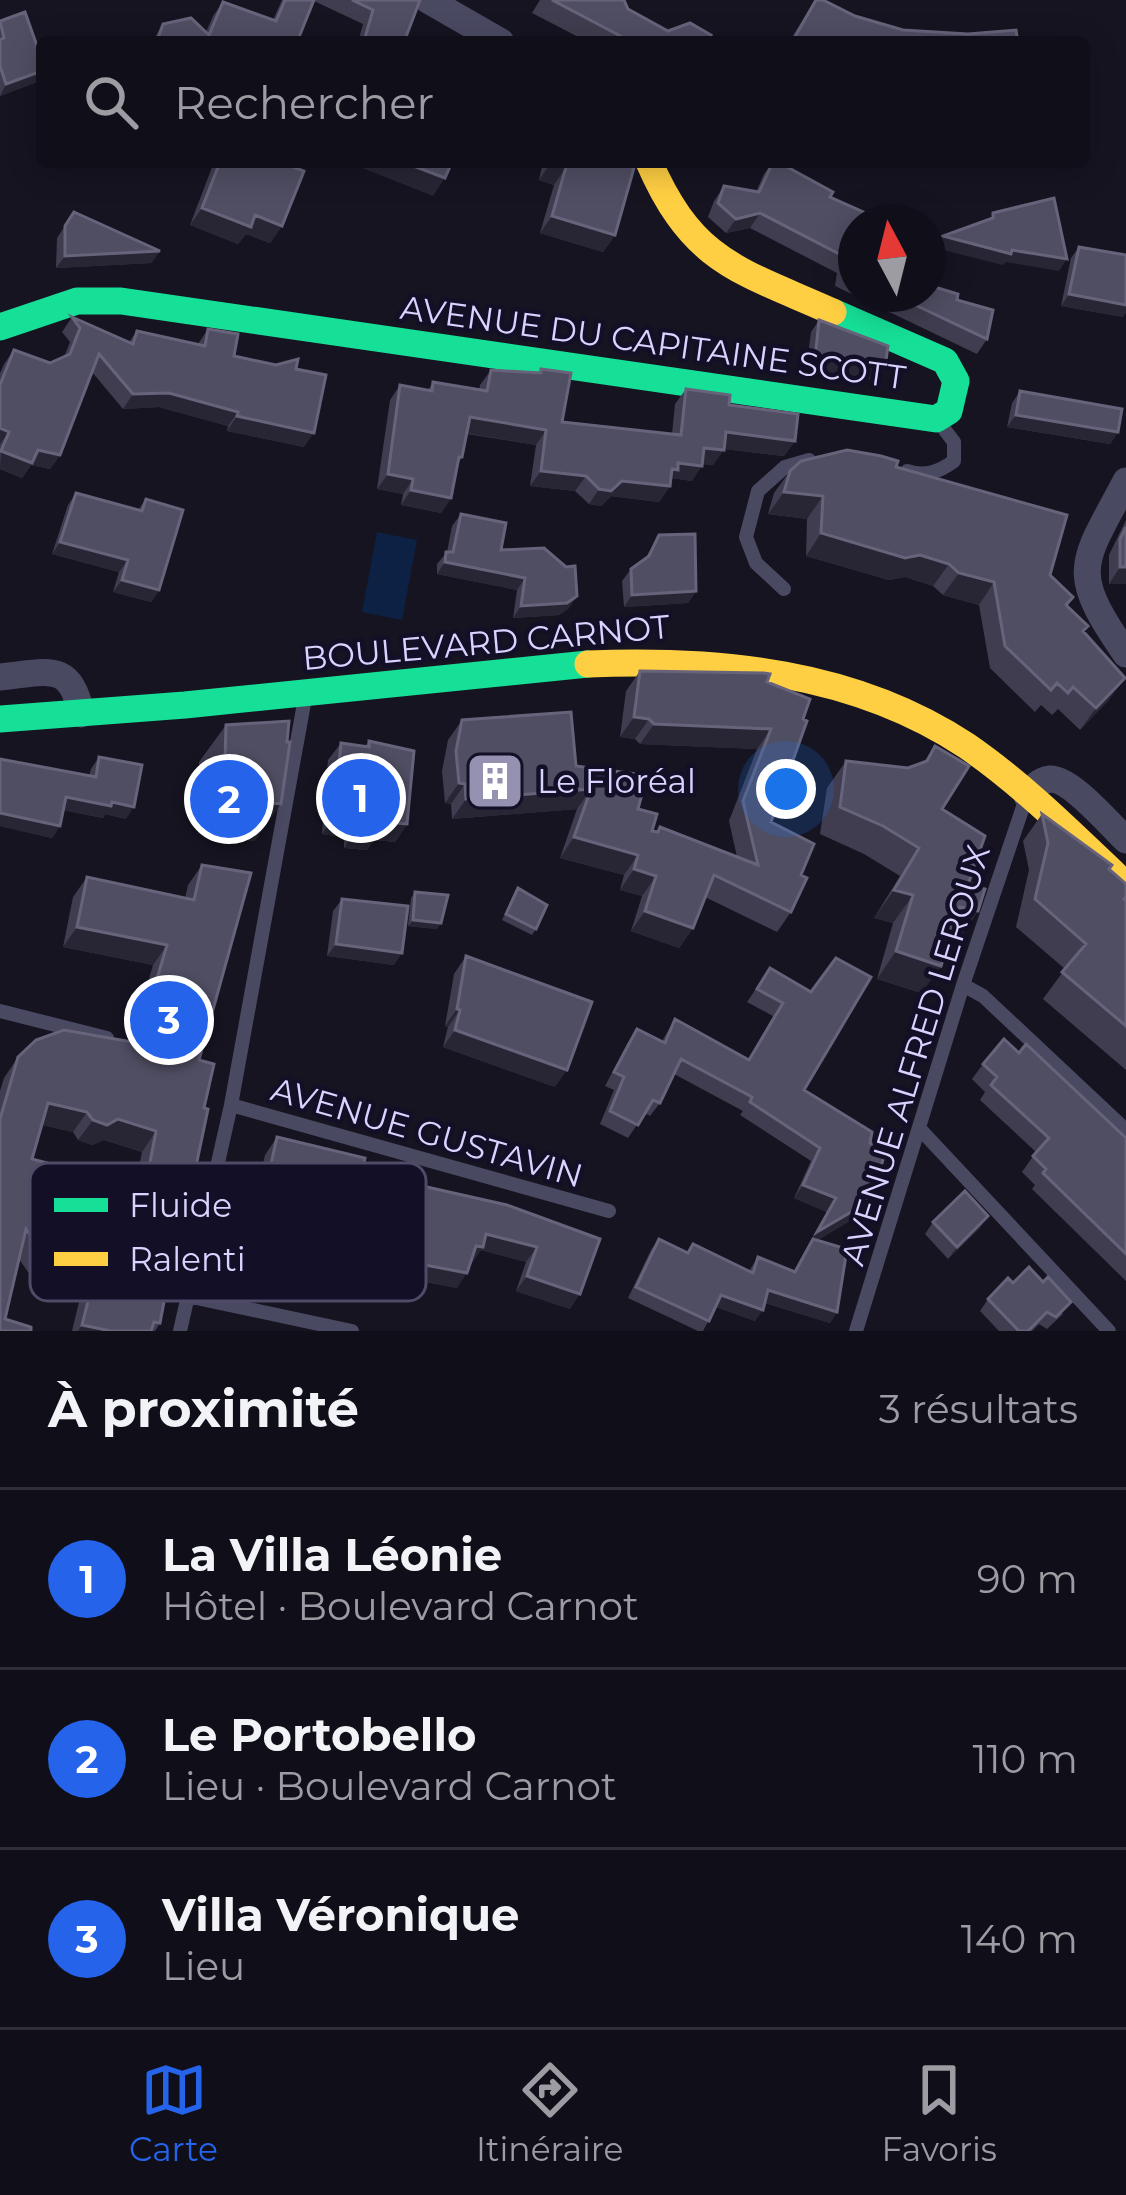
<!DOCTYPE html>
<html lang="fr">
<head>
<meta charset="utf-8">
<style>
	body { margin:0; font-family:Montserrat,sans-serif; background:#1e1d26; color:#f1f3f6 }
	.compass { position:absolute; left:838px; top:204px; width:108px; height:108px; border-radius:50%; background:#100f19; box-shadow:0 6px 30px #0003; rotate:353deg }
	.you { position:absolute; left:786px; top:789px; width:42px; height:42px; margin:-30px; border:9px solid #fff; border-radius:50%; background:#1a73e8; box-shadow:0 0 0 18px #1a73e833 }
	.badge { display:grid; place-items:center; width:78px; height:78px; border-radius:50%; background:#2563eb; color:#fff; font-size:39px; font-weight:700 }
	.pin { position:absolute; translate:-50% -50%; border:6px solid #fff; box-shadow:0 3px 12px #0006 }
	.list { margin:0; padding:0; list-style:none }
	h2 { display:flex; justify-content:space-between; align-items:center; height:156px; margin:0; padding:0 48px; font-size:51px }
	h2 small { font-size:39px; font-weight:400; color:#9c9ca2 }
	.list li { display:grid; grid-template-columns:78px 1fr auto; gap:36px; align-items:center; box-sizing:border-box; height:180px; padding:0 48px; border-top:3px solid #302f38 }
	.list b { display:block; font-size:45px; white-space:nowrap }
	.list p { margin:0; font-size:39px; white-space:nowrap; color:#9c9ca2 }
	.list em { font-size:39px; font-style:normal; color:#9c9ca2 }
	.icon { flex:none; width:66px; height:66px; fill:none; stroke:currentColor; stroke-width:2; stroke-linecap:round; stroke-linejoin:round }
	.map { position:relative; flex:none; width:1126px; height:1331px; overflow:hidden }
	.search { position:absolute; background:#100f19; box-shadow:0 6px 30px #0003; left:36px; right:36px; top:36px; height:132px; display:flex; align-items:center; gap:30px; box-sizing:border-box; padding:0 42px; border-radius:12px; color:#9c9ca2; font-size:45px }
	.sheet { height:696px; background:#100f19 }
	nav { display:flex; justify-content:space-around; align-items:center; box-sizing:border-box; height:168px; border-top:3px solid #302f38; background:#100f19; font-size:33px; color:#9c9ca2 }
	nav a { display:grid; justify-items:center; gap:6px }
	nav .on { color:#2563eb }
	.map>svg:first-child { display:block }
	.water { fill:#0d2144 }
	.lines { fill:none; stroke-linecap:round; stroke-linejoin:round }
	.lane { stroke:#4a4962; stroke-width:14 }
	.street { stroke:#4a4962; stroke-width:27 }
	.fast { stroke:#16e098; stroke-width:27 }
	.slow { stroke:#ffcf43; stroke-width:27 }
	.wall { fill:#403d50; fill-rule:evenodd }
	.shaded-wall { fill:#282635 }
	.building { fill:#504e63; stroke:#66637b; stroke-width:3; fill-rule:evenodd }
	.labels { text-anchor:middle; stroke-width:9; stroke-linejoin:round; paint-order:stroke }
	.street-label { font-size:33px; fill:#d9d4ff; stroke:#130f26 }
	.poi-label { font-size:33px; fill:#d9d4ff; stroke:#130f26; text-anchor:start }
	.key { fill:#130f26; stroke:#4e4a67; stroke-width:3 }
	.key-label { font-size:33px; fill:#d9d4ff }
</style>
</head>
<body>
<div class="map">
<svg width="1126" height="1331" viewBox="0 0 1126 1331">
	<rect width="100%" height="100%" fill="#161421"/>
	<!-- water -->
	<path class="water" d="M377,532L417,540L402,620L362,612Z"/>
	<g class="lines">
		<!-- lane -->
		<path class="lane" d="M907,471C925,477 939,472 954,461V442L938,421
			M784,589L756,563L746,537L758,491L785,467L809,460
			M963,985L983,996L1126,1130
			M0,1011L107,1038
			M231,1105L609,1211
			M919,1128L1109,1331
			M187,1296L352,1331
			M180,1331L231,1105L305,698
			M856,1331L963,985L1026,798"/>
		<!-- street -->
		<path class="street" d="M428,0L501,42
			M1126,481C1081,566 1068,570 1126,654
			M0,677C45,673 71,659 81,714
			M1027,796C1032,789 1039,780 1050,779C1071,778 1110,825 1126,840"/>
		<!-- fast -->
		<path class="fast" d="M0,327L77,301H121L936,419L949,411L956,381L945,361L833,312
			M0,719L185,705L588,664"/>
		<!-- slow -->
		<path class="slow" d="M649,162C693,263 739,270 833,312
			M588,664C719,659 854,671 967,746C1025,786 1075,837 1126,885"/>
	</g>
	<!-- wall -->
	<path class="wall" d="M282,0H420L404,42H358L363,24L314,1L297,42H152L163,24L206,32L213,16L223,2L273,20Z
		M540,0H624L628,9L668,31L707,42H588L532,13Z
		M815,0L855,16L903,30L1018,42H789Z
		M0,21L37,82L0,96Z
		M214,162H280L282,226L270,243L246,234L238,244L190,225Z
		M543,162H630L615,235L603,252L540,233L554,185L539,180Z
		M773,162L830,197L856,222V294H928L957,300L987,339L977,354L835,286L837,273L750,228L726,233L708,217L714,201L724,186L756,192L764,174Z
		M74,212L160,251L151,263L56,268L57,238Z
		M1079,247L1123,317L1061,306L1071,258Z
		M72,317L129,342L137,331L198,344L208,329L234,356L296,369L304,447L227,431L228,426L159,407L123,409L92,372L60,455L50,469L31,465L22,478L0,469V373L4,364L14,350L50,363L64,357L70,342L62,332Z
		M819,320L885,368L877,380L806,371L811,332Z
		M541,369L562,422L672,434L675,404L686,389L729,405L795,441L784,456L724,449L713,465L702,464L692,481L672,478L670,486L659,502L611,496L601,506L589,504L575,491L530,486L536,445L467,434L462,457L458,464L451,498L441,513L401,505L403,494L377,489L390,400L400,385L428,390L433,382L479,390L480,385L491,370L539,372Z
		M1020,391L1118,432L1110,444L1007,427L1012,403Z
		M896,467L1050,575L1084,632L1109,700L1080,730L1058,709L1052,715L1041,705L1035,712L990,668L979,605L943,595L933,586L905,577L889,580L806,556L807,519L768,514L774,493L790,471Z
		M76,493L138,510L146,499L159,590L151,602L113,592L119,572L52,554L68,505Z
		M461,514L501,550L569,608L559,615L513,618L517,590L437,574V564L447,552L452,526Z
		M1126,520V584H1109V555Z
		M659,535L696,591L688,603L624,607L622,581L631,569L645,559Z
		M640,671L767,682L810,699L771,822L801,875L791,912L777,932L705,897L693,928L679,948L631,931L642,896L620,890L624,875L560,858L577,809L452,819L451,804L445,803L442,771L448,740L462,720L576,766L638,809L652,831L737,857L729,821L757,749L640,744L635,739L620,737L626,691Z
		M226,725L255,841L198,834L199,762Z
		M369,741L407,824L395,842L374,840L367,850L344,848V837L322,834L328,760L341,743L365,746Z
		M935,746L942,809L978,911L959,939L950,937L941,966L921,993L877,979L893,923L874,918L900,876L864,854L820,834L827,788L846,761L908,768L924,762Z
		M99,757L126,819L105,814L103,818L63,810L60,826L52,838L0,826L89,776L91,769Z
		M1042,814L1109,869L1126,901V1070L1043,999L1065,969L1016,927L1029,870L1023,841Z
		M202,865L199,1060L204,1108L182,1233L175,1243L160,1323L155,1331H72L81,1294L42,1292L19,1259L0,1331V1091L4,1078L18,1057L130,1042L153,965L63,947L73,897L87,877L185,898L188,885ZM42,1125L73,1132L78,1140L92,1145L104,1140L142,1152L135,1187L32,1159Z
		M518,888L536,929L532,935L502,920Z
		M415,892L437,929L408,926L411,898Z
		M342,899L394,965L327,956L333,911Z
		M466,956L555,1087L443,1047L448,1027L445,1026L454,974Z
		M770,968L811,992L804,1090L870,1143V1201L861,1214L818,1240L837,1312L830,1323L765,1303L755,1321L716,1307L703,1331H698L628,1298L651,1250L659,1239L687,1252L693,1244L749,1271L758,1257L794,1271L827,1212L794,1198L811,1161L740,1115L743,1111L674,1074L660,1103L650,1116L645,1113L628,1138L600,1124L614,1090L605,1086L628,1042L637,1029L662,1041L675,1019L748,1060L773,1016L747,1002Z
		M1019,1053L1126,1138V1281L1032,1189L1035,1185L1022,1172L1036,1152L980,1100L985,1092L972,1079L983,1064Z
		M277,1137L352,1218L340,1235L251,1218L265,1155Z
		M409,1183L600,1239L570,1309L516,1291L526,1262L481,1250L471,1262L457,1288L389,1275L391,1245L387,1243L398,1198Z
		M933,1222L980,1228L948,1259L925,1234Z
		M1013,1283L1063,1314L1047,1329L1039,1324L1032,1331H999L980,1311L988,1299Z"/>
	<!-- shaded-wall -->
	<path class="shaded-wall" d="M42,71V75L37,82L0,96L6,84Z
		M351,162H403L445,178L433,196L350,163Z
		M551,163L566,167L554,185L539,180Z
		M202,208L255,215L282,226L270,243L246,234L238,244L190,225Z
		M760,213L750,228L726,233L736,219Z
		M552,216L615,235L603,252L540,233Z
		M943,236L1067,259L1059,271L1006,262L1003,265L935,248Z
		M160,251L151,263L56,268L65,256Z
		M1069,294L1126,305V313L1123,317L1061,306Z
		M815,359L885,368L877,380L806,371Z
		M169,393L238,412L228,426L159,407L123,409L133,394Z
		M1016,415L1118,432L1110,444L1007,427Z
		M237,416L314,433L304,447L227,431Z
		M470,417L546,430L536,445L459,432Z
		M0,428L9,432L0,444Z
		M726,432L795,441L784,456L715,448Z
		M704,448L724,450L713,465L694,463Z
		M38,450L60,455L50,469L31,465L22,478L0,469L1,451Z
		M678,463L702,466L692,481L672,478V469Z
		M541,471L586,476L575,491L530,486Z
		M388,474L413,479L403,494L377,489Z
		M622,481L670,486L659,502L611,496L601,506L589,504L599,489Z
		M411,490L451,498L441,513L401,505Z
		M784,492L823,496L807,519L768,514Z
		M821,533L920,555L949,564L933,586L905,577L889,580L806,556Z
		M60,542L128,560L119,572L52,554Z
		M445,562L525,578L517,590L437,574Z
		M1120,567H1126V584H1109Z
		M959,573L994,582L979,605L943,595Z
		M122,580L159,590L151,602L113,592Z
		M696,591L688,603L624,607L632,595Z
		M577,596L569,608L559,615L513,618L521,606Z
		M1125,678L1109,700L1080,730L1096,708Z
		M634,717L649,719L635,739L620,737Z
		M654,724L771,729L757,749L640,744Z
		M459,783L465,784L451,804L445,803Z
		M591,789L577,809L452,819L466,799Z
		M66,797L112,802L134,807L126,819L105,814L103,818L57,809Z
		M224,797L281,804L255,841L198,834Z
		M0,813L60,826L52,838L0,826Z
		M334,817L357,819L344,837L322,834Z
		M381,822L407,824L395,842L374,840L367,850L344,848L356,830Z
		M574,837L638,855L624,875L560,858Z
		M634,869L656,876L642,896L620,890Z
		M894,890L913,895L893,923L874,918Z
		M960,907L978,911L959,939L941,935Z
		M645,911L693,928L679,948L631,931Z
		M413,920L441,923L437,929L408,926Z
		M77,927L167,945L153,965L63,947Z
		M336,944L402,953L394,965L327,956Z
		M896,951L941,966L921,993L877,979Z
		M457,1009L460,1010L448,1027L445,1026Z
		M455,1030L567,1070L555,1087L443,1047Z
		M48,1103L87,1112L73,1132L33,1123Z
		M118,1119L156,1131L142,1152L104,1140L92,1145L78,1140L93,1120Z
		M803,1185L836,1198L827,1212L794,1198Z
		M263,1200L352,1218L340,1235L251,1218Z
		M870,1201L861,1214L808,1246L817,1232Z
		M988,1216L980,1228L948,1259L957,1247Z
		M398,1229L401,1230L391,1245L387,1243Z
		M486,1234L537,1247L526,1262L481,1250L473,1262L466,1261Z
		M399,1260L467,1273L457,1288L389,1275Z
		M56,1272L95,1274L81,1294L42,1292Z
		M527,1276L580,1294L570,1309L516,1291Z
		M768,1290L837,1312L830,1323L760,1301Z
		M721,1295L763,1310L755,1321L713,1306Z
		M82,1325L111,1331H78Z"/>
	<!-- building -->
	<path class="building" d="M285,0H314L297,42L157,41L163,24L191,18L209,35L223,2L276,21Z
		M352,0H420L404,42L364,41L373,10Z
		M552,0H624L628,9L668,31L690,23L711,35L707,42H632Z
		M816,0H823L855,16L903,30L968,34L1016,30L1018,42H792Z
		M25,12L42,60V71L6,84L0,66V40L4,38L0,21Z
		M220,162H280L304,171L282,226L255,215L251,227L202,208Z
		M403,162H452L445,178Z
		M630,162L629,166L634,168L615,235L552,216L566,167L551,162Z
		M773,162H778L833,192L830,197L886,222H856V277L845,271L847,258L760,213L736,219L718,203L724,186L759,192Z
		M1054,198L1067,259L1012,250L1011,254L943,236L993,218V213Z
		M74,212L160,251L65,256V226Z
		M1079,247L1126,255V305L1069,294Z
		M928,285L958,294L957,300L993,310L987,339L892,294H928Z
		M72,317L133,344L137,331L205,346L208,329L238,334L234,356L276,365L298,359L296,369L326,375L314,433L237,416L238,412L169,393L133,394L99,354L60,455L38,450L32,463L1,451L9,432L0,428V385L14,350L50,363L70,354L80,328Z
		M819,320L888,346L885,368L815,359Z
		M541,369L571,373L562,422L681,435L686,389L730,395L729,405L798,414L795,441L726,432L724,450L704,448L702,466L678,463V470L672,469L670,486L622,481L611,491L599,489L586,476L541,471L546,430L470,417L462,457H459L451,498L411,490L413,479L388,474L400,385L432,391L433,382L487,391L491,370L541,373Z
		M1020,391L1122,409L1118,432L1016,415Z
		M847,450L881,456L898,461L896,467L1067,515L1050,575L1073,597L1066,605L1088,626L1083,631L1125,678L1096,708L1073,687L1068,693L1057,683L1051,690L1005,646L994,582L959,573L949,564L920,555L905,558L821,533L823,496L784,492L790,471L801,461Z
		M76,493L142,511L146,499L183,510L159,590L122,580L128,560L60,542Z
		M461,514L506,523L501,550L544,548L566,567L575,566L577,596L567,603L521,606L525,578L445,562L446,552H453Z
		M1126,527V567H1120V539Z
		M695,534L696,591L632,595L631,569L649,556L659,535Z
		M640,671L764,673L770,674L767,682L810,699L803,719L807,721L771,822L814,844L801,875L807,878L791,912L714,875L693,928L645,911L656,876L634,869L638,855L574,837L591,789L466,799L465,784L459,783L456,751L462,720L571,712L576,766L636,774L646,779L638,809L657,814L652,831L658,832L660,827L758,865L743,801L771,729L654,724L649,719L634,717Z
		M289,721L287,742H290L281,804L224,797L226,725Z
		M369,741L414,751L407,824L381,822L379,833L356,830L357,819L334,817L341,743L369,747Z
		M935,746L969,766L942,809L985,836L969,882L985,889L978,911L960,907L941,966L896,951L913,895L894,890L919,848L883,826L840,807L846,761L908,768L927,761Z
		M99,757L142,765L134,807L112,802L111,806L66,797L60,826L0,813V759L96,777Z
		M1042,814L1112,865L1109,869L1126,884V897L1124,899L1126,901V1026L1062,972L1086,944L1035,899L1048,843Z
		M202,865L251,873L199,1060L214,1064L204,1108L208,1109L182,1233H177L160,1323L154,1322L151,1331H111L82,1325L95,1274L56,1272L26,1229L5,1319L31,1327V1331H0V1119L18,1057L36,1040L64,1030L138,1043L167,945L77,927L87,877L194,900ZM48,1103L87,1112L93,1120L107,1125L118,1119L156,1131L145,1189L32,1159Z
		M518,888L547,905L536,929L506,914Z
		M415,892L448,895L441,923L413,920Z
		M342,899L408,906L402,953L336,944Z
		M466,956L592,1002L567,1070L455,1030L460,1010L457,1009Z
		M836,958L871,977L804,1090L872,1132L870,1143L887,1147L870,1201L817,1232L836,1198L803,1185L820,1148L750,1102L752,1097L681,1059L660,1103L653,1100L638,1125L610,1111L624,1077L614,1072L637,1029L665,1043L675,1019L749,1060L783,1003L757,989L770,968L811,992Z
		M1004,1039L1019,1053L1026,1044L1126,1138V1254L1043,1173L1046,1169L1033,1156L1049,1138L991,1085L997,1077L983,1064Z
		M277,1137L365,1158L352,1218L263,1200Z
		M409,1183L507,1205L600,1239L580,1294L527,1276L537,1247L486,1234L483,1247L476,1246L467,1273L399,1260L401,1230L398,1229Z
		M965,1191L988,1216L957,1247L933,1222Z
		M659,1239L688,1253L693,1244L753,1273L758,1257L795,1272L813,1239L847,1249L837,1312L768,1290L763,1310L721,1295L709,1321L636,1287Z
		M1029,1267L1043,1282L1048,1277L1071,1302L1056,1317L1047,1312L1028,1331H1019L988,1299L1008,1278L1013,1283Z"/>
	<!-- icons -->
	<defs>
		<g id="building-square" transform="scale(3)"><rect x="-9" y="-9" width="18" height="18" rx="4" fill="#9591b1" stroke="#130f26"/><path d="M-4-6H4V6H1V3H-1V6H-4ZM-2.5-4.3h1.7v1.8h-1.7ZM.8-4.3h1.7v1.8H.8ZM-2.5-1h1.7V.8h-1.7ZM.8-1h1.7V.8H.8Z" fill="#fff"/></g>
	</defs>
	<g fill-rule="evenodd">
		<use href="#building-square" x="495" y="781"/>
	</g>
	<g class="labels">
		<!-- street labels -->
		<g class="street-label">
			<text transform="translate(653 342) rotate(8)" y="12">AVENUE DU CAPITAINE SCOTT</text>
			<text transform="translate(486 642) rotate(-5)" y="12">BOULEVARD CARNOT</text>
			<text transform="translate(915 1055) rotate(-73)" y="12">AVENUE ALFRED LEROUX</text>
			<text transform="translate(427 1132) rotate(16)" y="12">AVENUE GUSTAVIN</text>
		</g>
		<!-- poi labels -->
		<g class="poi-label">
			<text x="537" y="793">Le Floréal</text>
		</g>
	</g>
	<!-- legend -->
	<rect x="30" y="1163" width="396" height="138" rx="18" class="key"/>
	<rect x="54" y="1198" width="54" height="14" fill="#16e098"/>
	<rect x="54" y="1252" width="54" height="14" fill="#ffcf43"/>
	<g class="key-label">
		<text x="129" y="1217">Fluide</text>
		<text x="129" y="1271">Ralenti</text>
	</g>
</svg>
<svg class="compass" viewBox="-18 -18 36 36"><path d="M0-13l5 13h-10z" fill="#e53935"/><path d="M0 13l5-13h-10z" fill="#9c9ca2"/></svg>
<div class="you"></div>
<div class="pin badge" style="left:361px;top:798px">1</div>
<div class="pin badge" style="left:229px;top:799px">2</div>
<div class="pin badge" style="left:169px;top:1020px">3</div>
<div class="search"><svg class="icon" aria-label="search" viewBox="0 0 24 24"><circle cx="10" cy="10" r="6"/><path d="M15 15l6 6"/></svg>Rechercher</div>
</div>
<section class="sheet">
<h2>À proximité<small>3 résultats</small></h2>
<ul class="list">
<li><span class="badge">1</span><div><b>La Villa Léonie</b><p>Hôtel · Boulevard Carnot</p></div><em>90 m</em></li>
<li><span class="badge">2</span><div><b>Le Portobello</b><p>Lieu · Boulevard Carnot</p></div><em>110 m</em></li>
<li><span class="badge">3</span><div><b>Villa Véronique</b><p>Lieu</p></div><em>140 m</em></li>
</ul>
</section>
<nav>
<a class="on"><svg class="icon" aria-label="map" viewBox="0 0 24 24"><path d="M3 6l6-2 6 2 6-2v14l-6 2-6-2-6 2zM9 4v14M15 6v14"/></svg>Carte</a>
<a><svg class="icon" aria-label="directions" viewBox="0 0 24 24"><path d="M12 3l9 9-9 9-9-9zM9 14v-3h6M13 9l2 2-2 2"/></svg>Itinéraire</a>
<a><svg class="icon" aria-label="saved" viewBox="0 0 24 24"><path d="M7 4h10v16l-5-4-5 4z"/></svg>Favoris</a>
</nav>
</body>
</html>
